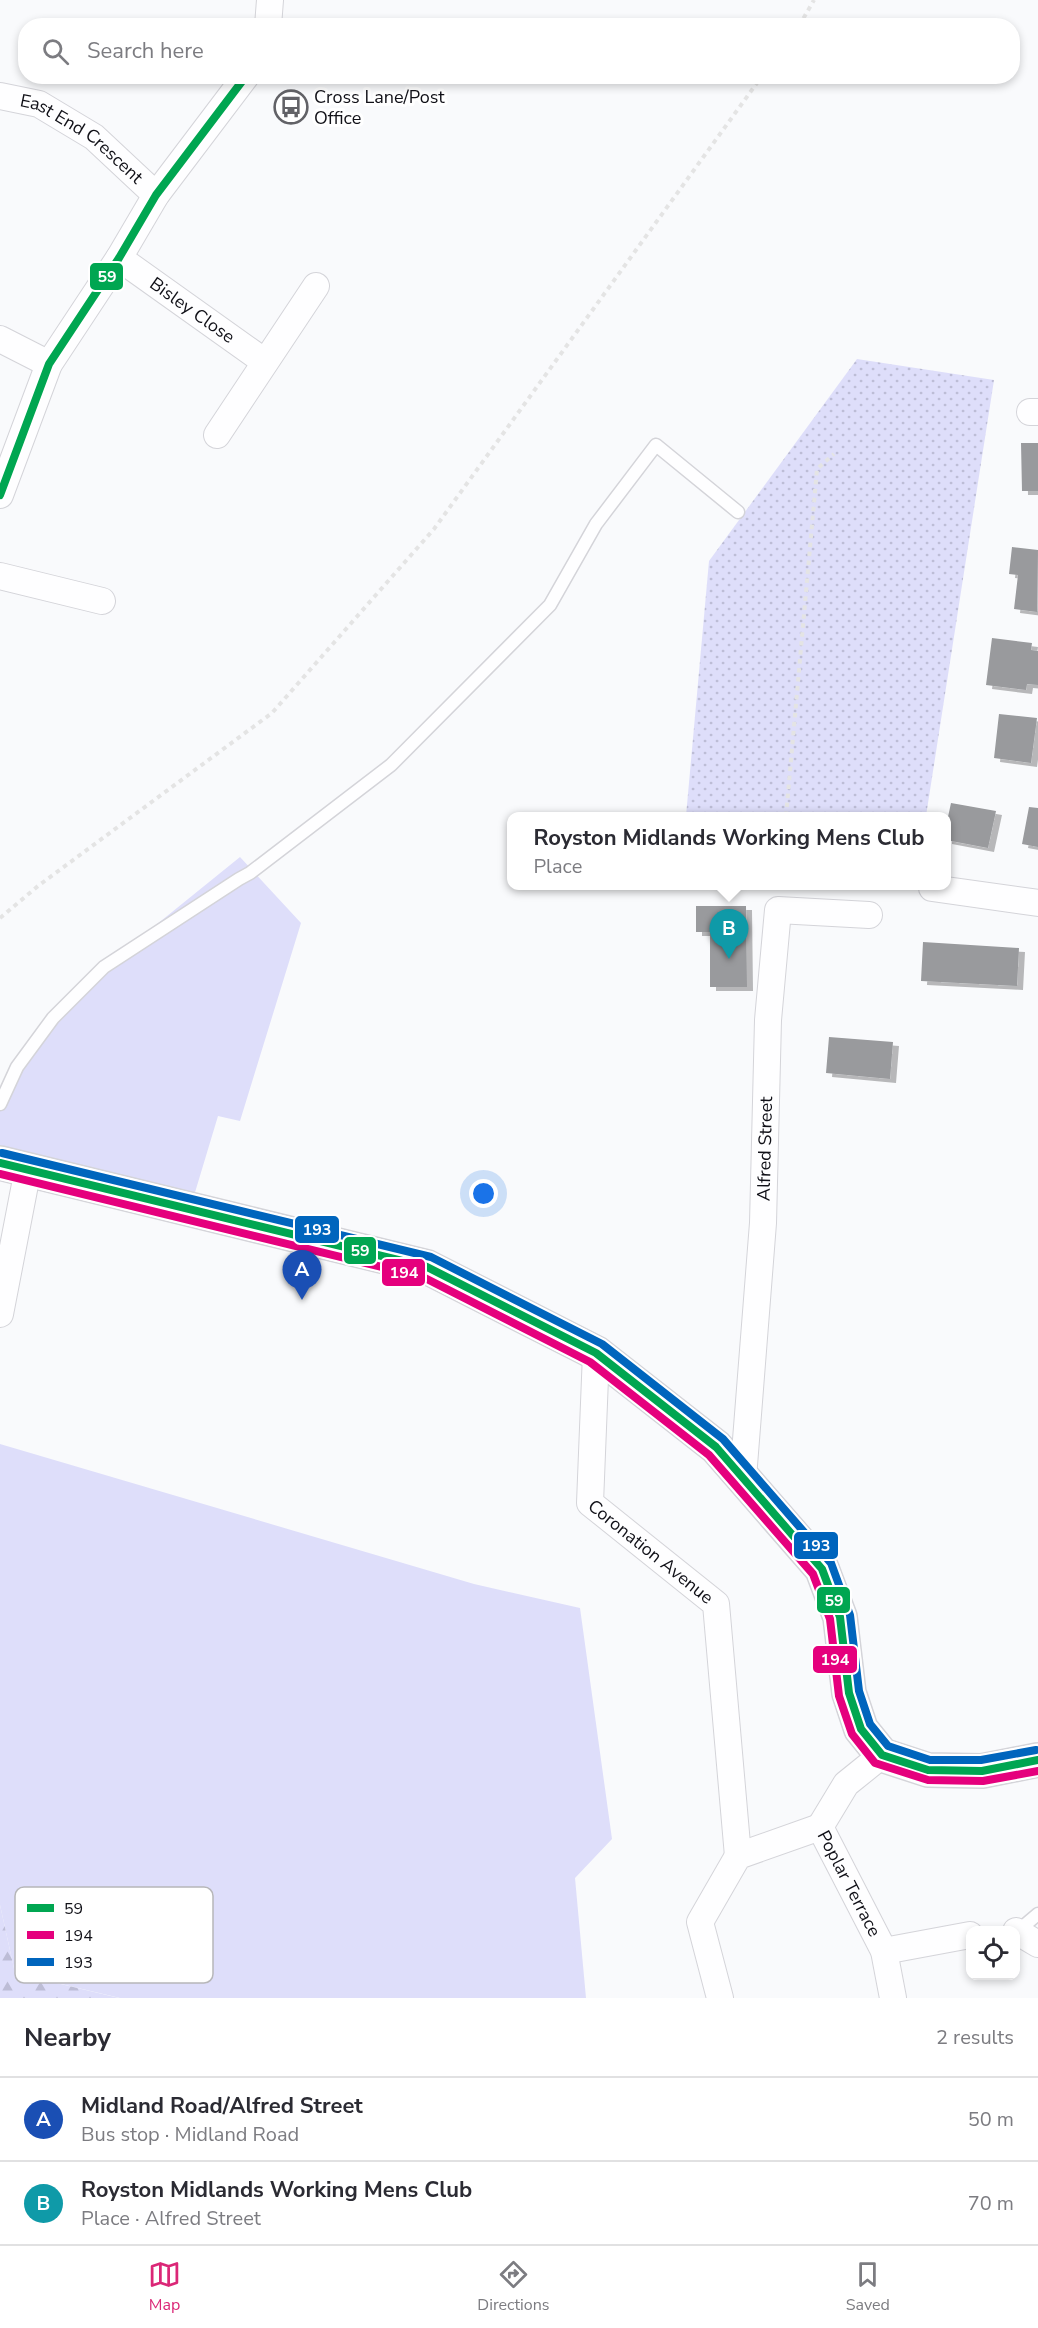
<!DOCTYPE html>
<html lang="en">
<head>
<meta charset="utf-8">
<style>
	body { margin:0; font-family:"Nunito Sans",sans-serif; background:#f2f2f3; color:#2b2b33 }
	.controls { position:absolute; right:18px; bottom:18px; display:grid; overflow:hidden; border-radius:12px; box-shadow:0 3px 9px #0003 }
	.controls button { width:54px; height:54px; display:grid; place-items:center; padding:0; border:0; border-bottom:2px solid #e1e1e2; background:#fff; color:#2b2b33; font:30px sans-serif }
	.you { position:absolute; left:484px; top:1194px; width:21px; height:21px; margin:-15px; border:4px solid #fff; border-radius:50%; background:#1a73e8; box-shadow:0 0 0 9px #1a73e833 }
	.badge { display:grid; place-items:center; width:39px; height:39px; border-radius:50%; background:#db2777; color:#fff; font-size:20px; font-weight:700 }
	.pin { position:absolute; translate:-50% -50px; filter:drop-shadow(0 2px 3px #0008) }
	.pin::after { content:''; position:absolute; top:32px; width:21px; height:18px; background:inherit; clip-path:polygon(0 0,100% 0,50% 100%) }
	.popup { position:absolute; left:507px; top:812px; width:444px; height:78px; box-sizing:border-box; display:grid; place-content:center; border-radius:12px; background:#fff; filter:drop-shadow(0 2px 4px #0005); font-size:20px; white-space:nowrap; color:#7c7c81 }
	.popup b { font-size:22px; color:#2b2b33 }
	.popup::after { content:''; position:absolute; left:50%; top:100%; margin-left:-12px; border:12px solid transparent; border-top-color:#fff }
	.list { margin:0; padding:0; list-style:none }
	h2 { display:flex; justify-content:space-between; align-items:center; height:78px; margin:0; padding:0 24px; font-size:26px }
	h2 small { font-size:20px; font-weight:400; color:#7c7c81 }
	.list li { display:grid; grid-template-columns:39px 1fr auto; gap:18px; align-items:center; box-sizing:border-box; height:84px; padding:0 24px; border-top:2px solid #e1e1e2 }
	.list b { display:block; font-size:22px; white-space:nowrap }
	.list p { margin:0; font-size:20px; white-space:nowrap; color:#7c7c81 }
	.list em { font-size:20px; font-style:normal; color:#7c7c81 }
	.icon { flex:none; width:33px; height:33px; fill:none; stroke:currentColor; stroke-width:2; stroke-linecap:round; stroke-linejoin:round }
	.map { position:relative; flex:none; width:1038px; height:1998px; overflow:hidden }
	.search { position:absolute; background:#fff; box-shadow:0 3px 9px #0003; left:18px; right:18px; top:18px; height:66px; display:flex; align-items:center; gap:15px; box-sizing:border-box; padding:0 21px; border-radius:24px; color:#7c7c81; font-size:22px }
	.sheet { height:246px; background:#fff }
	nav { display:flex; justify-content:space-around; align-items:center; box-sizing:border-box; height:84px; border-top:2px solid #e1e1e2; background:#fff; font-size:16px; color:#7c7c81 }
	nav a { display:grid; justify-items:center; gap:3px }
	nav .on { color:#db2777 }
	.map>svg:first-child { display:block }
	.green { fill:#dedefa }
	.forest { fill:url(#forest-firs) }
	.garden { fill:url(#garden-dots) }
	.building { fill:#999a9d; filter:url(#shadow) }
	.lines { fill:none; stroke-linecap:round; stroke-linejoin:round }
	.lane-casing { stroke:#d4d4d9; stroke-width:15 }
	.street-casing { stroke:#d4d4d9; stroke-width:28 }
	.secondary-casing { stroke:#d4d4d9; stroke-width:36 }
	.path { stroke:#e4e4e4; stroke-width:4; stroke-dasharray:4.5 4.5; stroke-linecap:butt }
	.lane { stroke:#fefeff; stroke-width:12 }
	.street { stroke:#fefeff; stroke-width:26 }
	.secondary { stroke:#fefeff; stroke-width:33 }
	.bus-1-casing { stroke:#fff; stroke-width:12 }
	.bus-2-casing { stroke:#fff; stroke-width:12 }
	.bus-3-casing { stroke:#fff; stroke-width:12 }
	.bus-1 { stroke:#00a651; stroke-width:8 }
	.bus-2 { stroke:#e5007d; stroke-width:8 }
	.bus-3 { stroke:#0065bd; stroke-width:8 }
	.labels { text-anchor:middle; stroke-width:6; stroke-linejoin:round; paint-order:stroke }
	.poi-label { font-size:18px; fill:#101017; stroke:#fff; text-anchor:start }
	.street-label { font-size:18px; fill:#101017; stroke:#fff }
	.key { fill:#fff; stroke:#b7b7b9; stroke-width:1.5 }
	.key-label { font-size:16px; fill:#101017 }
	.line-badge { stroke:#fff; stroke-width:2 }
	.badge-label { font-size:16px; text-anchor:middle; font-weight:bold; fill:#fff }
</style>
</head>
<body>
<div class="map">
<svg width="1038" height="1998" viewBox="0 0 1038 1998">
	<defs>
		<pattern id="forest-firs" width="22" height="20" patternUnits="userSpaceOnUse" patternTransform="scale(1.5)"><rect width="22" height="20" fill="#dedefa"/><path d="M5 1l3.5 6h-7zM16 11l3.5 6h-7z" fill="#bdbdd6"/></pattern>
		<pattern id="garden-dots" width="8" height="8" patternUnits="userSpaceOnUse" patternTransform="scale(1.5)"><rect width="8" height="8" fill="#dedefa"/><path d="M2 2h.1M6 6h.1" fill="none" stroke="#bdbdd6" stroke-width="1.8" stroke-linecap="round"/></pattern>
		<filter id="shadow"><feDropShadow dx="6" dy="4" stdDeviation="0" flood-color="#0004"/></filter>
	</defs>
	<rect width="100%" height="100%" fill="#f9fafc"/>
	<!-- green -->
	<path class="green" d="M240,857L301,923L240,1121L218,1116L190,1209L0,1163V1104L17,1067L104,967Z
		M0,1444L474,1584L580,1608L612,1839L575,1878L586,1998H120L15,1973L0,1905Z"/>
	<!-- forest -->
	<path class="forest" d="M0,1905L15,1973L119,1998H0Z"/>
	<!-- garden -->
	<path class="garden" d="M857,359L994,380L926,816H686L709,561Z"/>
	<!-- building -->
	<path class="building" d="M1021,443H1038V491H1022Z
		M1012,547L1038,550L1037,612L1014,609L1018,575L1009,574Z
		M992,638L1032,643L1031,650L1038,651V685L1027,684L1026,690L986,685Z
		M999,714L1037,718L1031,763L994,758Z
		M951,803L996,811L988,848L946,840V826Z
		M1029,807L1038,808V847L1022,844Z
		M696,906H746L747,987H710V932H696Z
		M923,942L1019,948L1017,986L921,981Z
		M829,1037L893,1042L890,1079L826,1073Z"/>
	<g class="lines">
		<!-- lane casing -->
		<g class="lane-casing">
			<path id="lane" d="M0,1104L17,1067L53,1018L104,967L239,879L250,873L391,765L550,605L596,524L656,445L738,512
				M1018,1931L1038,1914"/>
		</g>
		<!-- street casing -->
		<g class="street-casing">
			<g id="street">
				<path d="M268,26L270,0"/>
				<path id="s1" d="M0,96L39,104L94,137L156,195"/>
				<path id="s2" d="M119,258L265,362"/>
				<path d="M0,339L49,364"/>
				<path d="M1030,412H1038"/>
				<path d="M217,435L316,286"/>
				<path d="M0,495L49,364L119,258L156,195L246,76"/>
				<path d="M0,576L102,601"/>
				<path d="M932,888L1038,903"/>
				<path d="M0,1314L28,1169"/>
				<path id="s3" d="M596,1353L590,1503L716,1604L738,1856"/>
				<path id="s4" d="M743,1478L763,1223L768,1020L778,910L869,915"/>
				<path id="s5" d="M882,1755L846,1784L820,1827L884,1951L893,1998"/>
				<path d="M1016,1931L1038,1944"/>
				<path d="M884,1951L970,1935"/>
				<path d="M720,1998L700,1922L738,1856L820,1827"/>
			</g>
		</g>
		<!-- secondary casing -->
		<g class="secondary-casing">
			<path id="secondary" d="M0,1163L427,1267L596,1353L716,1447L822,1569L840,1617L849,1693L861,1729L882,1755L928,1770L982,1771L1038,1760"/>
		</g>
		<!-- path -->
		<path class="path" d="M799,26L814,0
			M786,816L817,469L834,454
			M0,918L38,886L272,713L434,529L762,76"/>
		<!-- lane -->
		<use href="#lane" class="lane"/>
		<!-- street -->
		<use href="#street" class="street"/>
		<!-- secondary -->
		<use href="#secondary" class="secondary"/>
		<!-- bus-1 casing -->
		<g class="bus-1-casing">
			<path id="bus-1" d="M0,495L49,364L119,258L156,195L246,76
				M0,1163L427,1267L596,1353L716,1447L822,1569L840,1617L849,1693L861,1729L882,1755L928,1770L982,1771L1038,1760"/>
		</g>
		<!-- bus-2 casing -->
		<g class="bus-2-casing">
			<path id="bus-2" d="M0,1174L423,1277L590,1362L709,1455L813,1574L830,1619L839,1696L852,1734L875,1763L928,1780L983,1781L1038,1771"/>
		</g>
		<!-- bus-3 casing -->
		<g class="bus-3-casing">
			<path id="bus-3" d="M2,1153L431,1257L602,1344L723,1439L831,1563L850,1615L859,1691L870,1724L888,1746L930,1760H981L1036,1750"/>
		</g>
		<!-- bus-1 -->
		<use href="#bus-1" class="bus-1"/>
		<!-- bus-2 -->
		<use href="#bus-2" class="bus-2"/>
		<!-- bus-3 -->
		<use href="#bus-3" class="bus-3"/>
	</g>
	<!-- icons -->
	<defs>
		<g id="bus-ring" transform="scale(1.725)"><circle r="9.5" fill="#fff" stroke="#626267" stroke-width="1.5"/><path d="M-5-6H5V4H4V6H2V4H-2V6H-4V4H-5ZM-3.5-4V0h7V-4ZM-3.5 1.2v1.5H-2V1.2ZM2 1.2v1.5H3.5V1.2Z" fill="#626267"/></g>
	</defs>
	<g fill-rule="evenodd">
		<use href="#bus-ring" x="291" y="107"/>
	</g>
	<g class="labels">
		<!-- poi labels -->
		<g class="poi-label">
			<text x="314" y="103">Cross Lane/Post<tspan x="314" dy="21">Office</tspan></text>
		</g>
		<!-- street labels -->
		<g class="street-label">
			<text dy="6" stroke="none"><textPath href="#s1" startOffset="94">East End Crescent</textPath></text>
			<text dy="6" stroke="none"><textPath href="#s2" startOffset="90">Bisley Close</textPath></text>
			<text dy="6" stroke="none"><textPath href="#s4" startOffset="330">Alfred Street</textPath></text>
			<text dy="6" stroke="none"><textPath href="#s3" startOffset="228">Coronation Avenue</textPath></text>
			<text dy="6" stroke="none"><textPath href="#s5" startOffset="160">Poplar Terrace</textPath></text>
		</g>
	</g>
	<!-- legend -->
	<rect x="15" y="1887" width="198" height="96" rx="9" class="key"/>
	<rect x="27" y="1904" width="27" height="8" fill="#00a651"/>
	<rect x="27" y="1931" width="27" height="8" fill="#e5007d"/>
	<rect x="27" y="1958" width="27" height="8" fill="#0065bd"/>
	<g class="key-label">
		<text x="64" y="1914">59</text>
		<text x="64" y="1941">194</text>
		<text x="64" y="1968">193</text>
	</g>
	<g class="line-badge">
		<rect x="89" y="262" width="35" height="29" rx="6" fill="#00a651"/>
		<rect x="294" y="1215" width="46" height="29" rx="6" fill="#0065bd"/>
		<rect x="343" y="1236" width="34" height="29" rx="6" fill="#00a651"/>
		<rect x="381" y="1258" width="45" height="29" rx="6" fill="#e5007d"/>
		<rect x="793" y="1531" width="46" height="29" rx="6" fill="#0065bd"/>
		<rect x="816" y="1586" width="35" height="28" rx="6" fill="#00a651"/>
		<rect x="812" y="1645" width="46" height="29" rx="6" fill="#e5007d"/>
	</g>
	<g class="badge-label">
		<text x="107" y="282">59</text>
		<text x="317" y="1235">193</text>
		<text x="360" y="1256">59</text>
		<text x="404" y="1278">194</text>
		<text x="816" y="1551">193</text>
		<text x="834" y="1606">59</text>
		<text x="835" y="1665">194</text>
	</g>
</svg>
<div class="controls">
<button><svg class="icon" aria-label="locate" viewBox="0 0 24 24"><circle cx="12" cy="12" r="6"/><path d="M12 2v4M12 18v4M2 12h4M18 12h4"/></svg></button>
</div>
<div class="you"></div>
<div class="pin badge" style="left:302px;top:1300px;background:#1a4fb4">A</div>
<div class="pin badge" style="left:729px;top:959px;background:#0f9aa8">B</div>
<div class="popup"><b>Royston Midlands Working Mens Club</b>Place</div>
<div class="search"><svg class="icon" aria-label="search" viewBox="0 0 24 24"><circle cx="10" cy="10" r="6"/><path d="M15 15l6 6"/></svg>Search here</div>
</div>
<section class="sheet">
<h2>Nearby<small>2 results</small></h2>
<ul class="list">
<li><span class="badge" style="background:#1a4fb4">A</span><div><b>Midland Road/Alfred Street</b><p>Bus stop · Midland Road</p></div><em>50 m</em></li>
<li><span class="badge" style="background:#0f9aa8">B</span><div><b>Royston Midlands Working Mens Club</b><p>Place · Alfred Street</p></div><em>70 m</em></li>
</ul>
</section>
<nav>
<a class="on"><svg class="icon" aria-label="map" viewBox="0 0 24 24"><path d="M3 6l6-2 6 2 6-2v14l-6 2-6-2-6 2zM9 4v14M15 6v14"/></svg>Map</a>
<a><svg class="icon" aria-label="directions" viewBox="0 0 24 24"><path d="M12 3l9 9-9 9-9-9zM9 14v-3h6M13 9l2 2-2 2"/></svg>Directions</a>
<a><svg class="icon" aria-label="saved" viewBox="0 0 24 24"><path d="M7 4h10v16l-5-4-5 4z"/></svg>Saved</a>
</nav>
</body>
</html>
